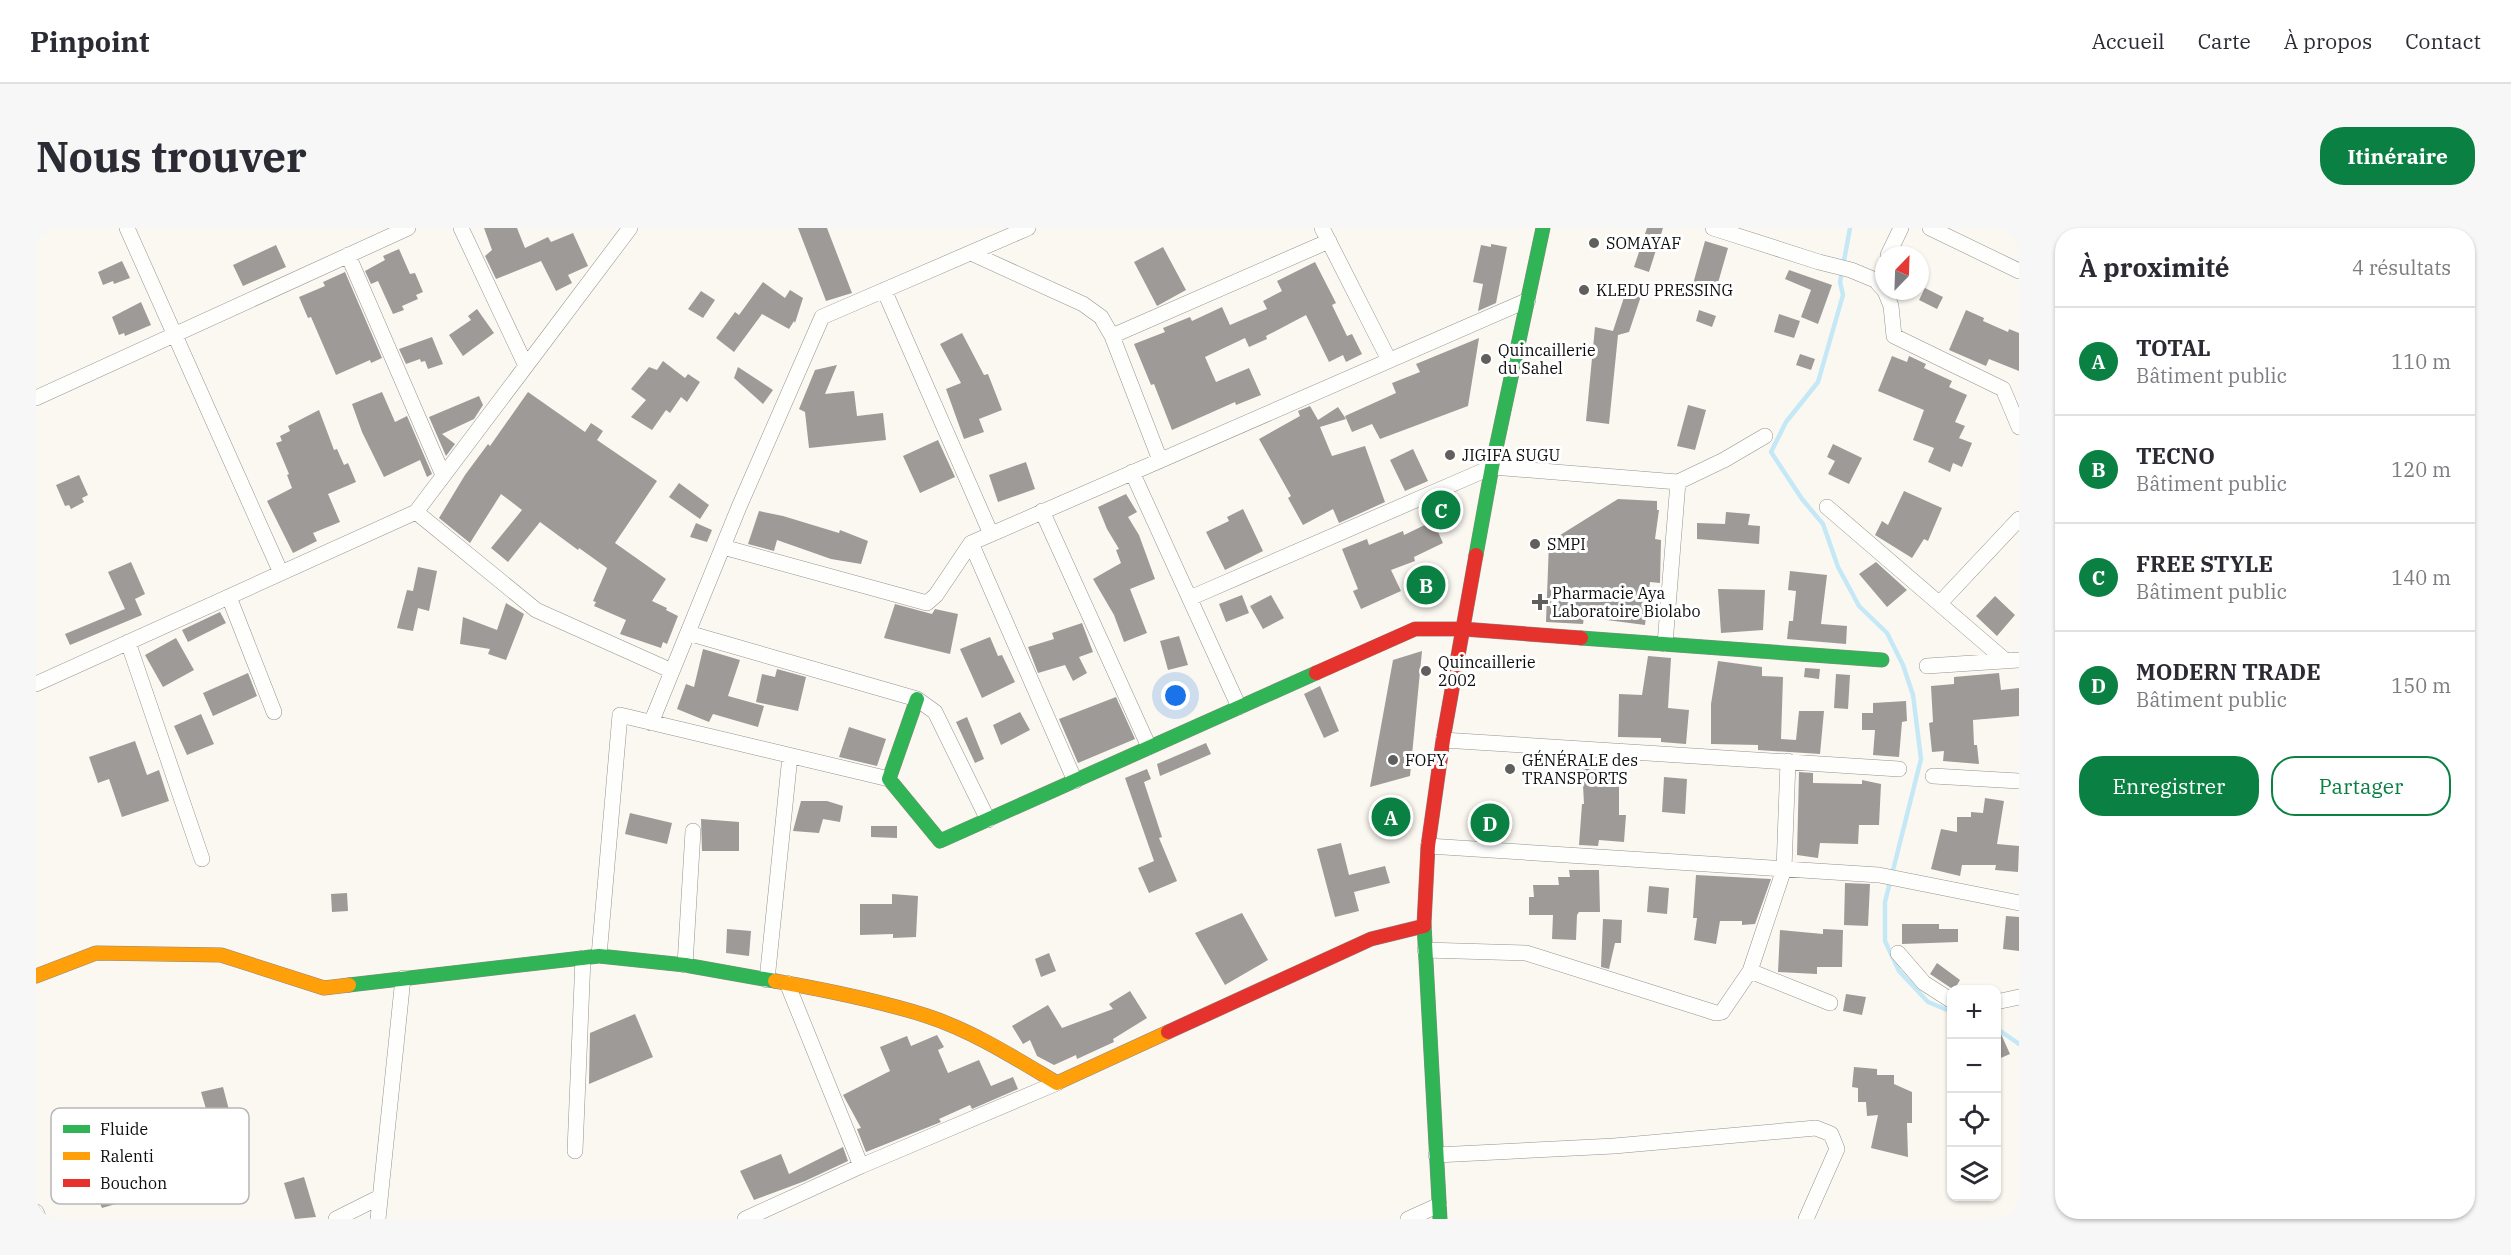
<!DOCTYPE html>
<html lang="fr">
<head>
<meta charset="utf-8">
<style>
	body { margin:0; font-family:"IBM Plex Serif",serif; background:#f7f7f7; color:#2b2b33 }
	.controls { position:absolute; right:18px; bottom:18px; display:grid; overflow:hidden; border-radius:12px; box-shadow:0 2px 4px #0004 }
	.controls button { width:54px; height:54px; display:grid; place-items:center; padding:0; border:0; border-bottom:2px solid #e1e1e2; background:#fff; color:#2b2b33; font:30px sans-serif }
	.compass { position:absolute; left:1839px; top:18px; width:54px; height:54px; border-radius:50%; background:#fff; box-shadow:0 2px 4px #0004; rotate:23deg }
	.you { position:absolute; left:1140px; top:468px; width:21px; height:21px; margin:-15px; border:4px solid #fff; border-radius:50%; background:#1a73e8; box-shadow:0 0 0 9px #1a73e833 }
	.badge { display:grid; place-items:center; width:39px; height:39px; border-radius:50%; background:#0b8043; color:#fff; font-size:20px; font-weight:700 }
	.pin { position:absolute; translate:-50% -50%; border:3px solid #fff; box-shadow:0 2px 6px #0006 }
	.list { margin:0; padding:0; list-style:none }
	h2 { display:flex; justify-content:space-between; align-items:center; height:78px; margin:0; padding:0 24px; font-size:26px }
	h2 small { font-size:20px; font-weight:400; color:#7c7c81 }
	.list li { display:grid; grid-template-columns:39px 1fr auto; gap:18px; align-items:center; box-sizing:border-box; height:108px; padding:0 24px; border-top:2px solid #e1e1e2 }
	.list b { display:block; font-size:22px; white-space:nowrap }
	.list p { margin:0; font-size:20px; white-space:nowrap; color:#7c7c81 }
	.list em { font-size:20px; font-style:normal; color:#7c7c81 }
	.actions { display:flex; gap:12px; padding:18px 24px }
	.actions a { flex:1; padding:14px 0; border:2px solid #0b8043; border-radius:24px; text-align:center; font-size:21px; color:#0b8043 }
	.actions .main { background:#0b8043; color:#fff }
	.icon { flex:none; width:33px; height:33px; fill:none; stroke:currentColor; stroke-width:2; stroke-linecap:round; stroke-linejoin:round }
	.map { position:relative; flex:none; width:1983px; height:991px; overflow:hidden; border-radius:24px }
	header { display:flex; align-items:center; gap:36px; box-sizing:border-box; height:84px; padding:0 30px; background:#fff; border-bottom:2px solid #e1e1e2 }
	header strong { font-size:28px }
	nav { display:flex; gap:33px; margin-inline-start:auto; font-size:21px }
	.intro { display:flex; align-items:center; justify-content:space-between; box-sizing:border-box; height:144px; padding:0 36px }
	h1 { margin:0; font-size:42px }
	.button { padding:15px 27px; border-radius:24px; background:#0b8043; color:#fff; font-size:21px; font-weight:700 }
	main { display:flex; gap:36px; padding:0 36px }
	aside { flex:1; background:#fff; border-radius:24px; box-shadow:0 2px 4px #0004 }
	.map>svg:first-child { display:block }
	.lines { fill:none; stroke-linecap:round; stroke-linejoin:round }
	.stream { stroke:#c5e8f7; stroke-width:4.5 }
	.building { fill:#9e9a97 }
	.street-casing { stroke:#949390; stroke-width:16 }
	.fast-casing { stroke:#8b8986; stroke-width:15 }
	.slow-casing { stroke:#8b8986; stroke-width:15 }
	.jam-casing { stroke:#8b8986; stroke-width:15 }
	.street { stroke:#fefefd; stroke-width:15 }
	.fast { stroke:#30b455; stroke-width:14 }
	.slow { stroke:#ff9f0a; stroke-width:14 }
	.jam { stroke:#e5322d; stroke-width:14 }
	.poi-dot { fill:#605f5d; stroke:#fff; stroke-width:2 }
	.labels { text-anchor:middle; stroke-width:6; stroke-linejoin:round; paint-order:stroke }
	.poi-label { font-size:16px; fill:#0d0d0d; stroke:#fff; text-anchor:start }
	.key { fill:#fff; stroke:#b6b6b6; stroke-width:1.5 }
	.key-label { font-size:16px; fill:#0d0d0d }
</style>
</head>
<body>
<header>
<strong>Pinpoint</strong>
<nav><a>Accueil</a><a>Carte</a><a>À propos</a><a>Contact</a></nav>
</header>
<div class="intro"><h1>Nous trouver</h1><a class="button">Itinéraire</a></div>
<main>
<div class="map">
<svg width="1983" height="991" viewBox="0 0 1983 991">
	<rect width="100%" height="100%" fill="#fbf8f1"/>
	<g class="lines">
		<!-- stream -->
		<path class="stream" d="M1814,0L1804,54L1807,67L1782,154L1750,194L1735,224L1766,271L1787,296L1802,339L1823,378L1851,405L1867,437L1877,467L1885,531L1849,674V713L1863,743L1892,774L1916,784
			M1960,800L1983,816"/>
	</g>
	<!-- building -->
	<path class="building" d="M448,0H481L489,20L512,9L515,14L537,5L552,38L532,47L536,55L520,63L505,33L460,51L449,28L456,22Z
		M762,0H791L816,65L790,73Z
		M1611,0H1627L1613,44L1598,39Z
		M1669,13L1692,20L1680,62L1657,56Z
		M1455,16L1471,19L1460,75L1442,83L1447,56L1437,54L1445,17L1455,19Z
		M240,17L250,39L207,58L197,37Z
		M1127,19L1150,62L1121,78L1098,34Z
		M363,21L374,46L379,45L387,64L380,67L382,71L366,78L368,82L357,86L342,53L335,56L329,43L349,32L347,28Z
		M86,33L94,50L78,56L77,53L67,57L62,44Z
		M1279,34L1300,75L1296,77L1311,108L1316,106L1326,126L1310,134L1307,127L1293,134L1270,87L1230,108L1231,111L1213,119L1209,110L1169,129L1180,154L1213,140L1225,167L1200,177L1199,174L1136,202L1118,156L1115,157L1098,116L1129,104L1127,100L1154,89L1156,93L1186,79L1194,97L1231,81L1227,73L1246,63L1241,53Z
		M1753,42L1796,57L1782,96L1765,89L1775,62L1749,51Z
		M309,44L346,130L335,135L334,132L300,147L275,89L272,90L263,69L289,58L287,54Z
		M727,54L749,70L754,62L767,70L759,95L758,93L753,101L726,86L698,124L680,110L699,84L703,87Z
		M1592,57L1607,62L1593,104L1582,107L1573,196L1550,193L1559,99L1577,103Z
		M1889,60L1907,69L1901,81L1883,72Z
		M665,63L679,72L667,90L652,81Z
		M105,74L115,97L89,108L88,105L83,107L76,89Z
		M441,81L458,105L427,128L413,107L435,92L432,88Z
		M1663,82L1680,88L1676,99L1660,93Z
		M1930,82L1948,90L1947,93L1972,104L1973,101L1983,105V143L1953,131L1950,138L1913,122Z
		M1743,86L1764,93L1758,110L1738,104Z
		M926,105L948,147L952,146L966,182L943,191L948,204L928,211L910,161L925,155L904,116Z
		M396,109L407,136L392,141L389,133L385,134L384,131L370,136L363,121Z
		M1443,110L1432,178L1344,211L1336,196L1316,204L1309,188L1360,165L1356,155L1384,144L1380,136Z
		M1764,126L1779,131L1775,142L1760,137Z
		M1856,128L1871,134L1873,128L1890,136L1888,140L1916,153L1913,159L1931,167L1919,194L1929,198L1923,210L1936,215L1926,239L1917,235L1914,244L1892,234L1898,220L1877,212L1888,182L1842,163Z
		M627,133L649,150L652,146L664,154L651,174L645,169L634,185L630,182L616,202L595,189L610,172L595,161L613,139L621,142Z
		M801,137L789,166L818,163L821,188L847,185L850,212L773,220L769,184L763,181L779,142Z
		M702,139L737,162L727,176L698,150Z
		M346,164L359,194L371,188L396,246L391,249L384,232L348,249L326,204L316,176Z
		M492,164L549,204L555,195L567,203L561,212L621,253L579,315L630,351L616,373L631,380L630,382L642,388L631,416L627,414L625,420L584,406L590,392L558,378L560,374L557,373L571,340L543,320L542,322L504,294L472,334L455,320L486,282L465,266L434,315L403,290L429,247L452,216L454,218Z
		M443,168L447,177L438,191L406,206L419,216L410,228L393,189Z
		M1652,177L1670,182L1659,222L1641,218Z
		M1274,178L1282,192L1302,179L1310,191L1284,199L1296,228L1329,218L1349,274L1303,295L1297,281L1267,297L1252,270L1255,268L1223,211L1264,188L1262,183Z
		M283,182L298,222L301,221L308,237L312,235L320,254L292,266L304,294L277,305L281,313L257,325L231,273L256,260L251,247L253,246L240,215L246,213L244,208L254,203L252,198Z
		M902,212L919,249L884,265L867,228Z
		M1797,216L1826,230L1813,256L1792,246L1799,233L1791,229Z
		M1377,221L1392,253L1369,263L1354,232Z
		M990,234L999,261L962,274L953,247Z
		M43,247L52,267L46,270L48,274L35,281L33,277L29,278L20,257Z
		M643,255L673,277L664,291L633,269Z
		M1868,263L1906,280L1892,313L1888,311L1876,330L1839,307L1846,293L1852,297Z
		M1090,266L1101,284L1092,289L1103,307L1119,351L1094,361L1111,405L1088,414L1078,387L1057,351L1085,335L1080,322L1083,321L1071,301L1062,279Z
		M1582,271L1621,273V282H1623L1619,311L1625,312L1624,355L1614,354L1609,397L1548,389L1547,396L1510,394L1513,314Z
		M1207,281L1227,323L1189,342L1170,304L1193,293L1191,289Z
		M723,283L747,288L803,305L804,302L832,313L825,336L795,331L741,312L738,323L712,316Z
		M1690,284L1714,286L1712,297L1724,298L1723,316L1661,311V295L1689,296Z
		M1397,293L1407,315L1378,329L1379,333L1355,342L1365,363L1325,381L1317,363L1322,361L1306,321L1331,311L1333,317L1367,303L1368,307Z
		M660,295L676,302L671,314L654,309Z
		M95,334L109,366L99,371L106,387L34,417L29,406L89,381L72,344Z
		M1840,334L1871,362L1851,379L1823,346Z
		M382,339L401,343L393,383L382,380L377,403L361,400L371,362L377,363Z
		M1754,343L1791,347L1785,396L1811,398L1810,416L1751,411L1753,393H1757L1760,363L1752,362Z
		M1682,361L1729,362L1727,402L1685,405Z
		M1206,367L1213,385L1190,394L1183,376Z
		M1235,367L1248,390L1227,401L1214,378Z
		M1959,368L1979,387L1961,408L1940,388Z
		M470,375L488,386L470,432L452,426L454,421L424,416L427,389L461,402Z
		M859,376L896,386L899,381L922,386L914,426L848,410Z
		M184,384L190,395L152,414L146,402Z
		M1046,395L1057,424L1043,429L1051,445L1037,453L1029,437L1002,445L992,419L1018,411L1016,405Z
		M1143,408L1152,437L1132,442L1124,413Z
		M954,409L962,428L966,427L979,454L946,470L924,421Z
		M140,410L158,442L127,459L109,427Z
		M667,421L704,432L692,468L728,478L722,499L677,486L673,494L641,481L650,456L658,459Z
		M1386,423L1374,548L1334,559L1357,432Z
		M1612,428L1635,430L1632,480L1653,482L1650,516L1625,514V510L1582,509L1583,466L1606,467Z
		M1682,433L1726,439V448L1747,449L1745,511L1760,512L1763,483H1788L1784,526L1722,522V517L1675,516V476Z
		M1769,440L1784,441L1783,451L1768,449Z
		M741,441L770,449L762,483L720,474L726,446L739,449Z
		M212,445L221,468L177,488L167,465Z
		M1963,445L1965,462L1983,460V488L1937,492L1938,517H1941L1943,536L1907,533L1908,523L1896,524L1893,495L1897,494L1895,458L1918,456V449Z
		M1800,446L1814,447L1812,481L1798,480Z
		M1284,458L1303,503L1288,510L1268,466Z
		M1080,469L1099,511L1042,535L1023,491Z
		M1870,473L1871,493L1866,494L1863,529L1837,527L1839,502H1826V485H1837V475Z
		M984,484L994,502L965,517L957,497Z
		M165,486L178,516L151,527L138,498Z
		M931,489L948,531L939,535L920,494Z
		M813,499L850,511L841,538L803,529Z
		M99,513L111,547L123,542L133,573L86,589L73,551L62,555L53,529Z
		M1170,515L1175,526L1124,548L1121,536Z
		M1546,538H1559L1560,549H1583V587H1590L1588,614L1563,612L1562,618L1543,617L1546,576H1548Z
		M1111,541L1115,551L1108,554L1126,609L1123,610L1141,653L1113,665L1102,640L1118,633L1089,550Z
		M1763,544L1777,545V555L1826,556V552L1845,556L1843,597H1823L1822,616L1784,615L1782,630L1761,627Z
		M1628,549L1651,551L1649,586L1626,584Z
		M1949,570L1968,573L1961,616L1983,618L1982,644L1959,642L1960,637H1926L1924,648L1895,641L1905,601L1921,604V589H1935V584L1947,585Z
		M765,573H791L807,578L804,594L787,591L783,605L757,603Z
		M594,585L636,595L631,616L589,606Z
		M665,591L703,594V623H666Z
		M835,598H861V610L835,609Z
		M1305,615L1313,647L1349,638L1354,655L1318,664L1323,683L1299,689L1281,621Z
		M1533,642H1563L1564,684H1543L1541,687L1540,712L1516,711L1517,687H1493V669H1498L1497,657H1523L1522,649H1534Z
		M1660,647L1735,651L1719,696L1706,697V693H1684L1680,716L1658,712L1661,690H1657Z
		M1809,655L1834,656L1832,698L1808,697Z
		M1613,658L1633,660L1631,686L1611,684Z
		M311,665L312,683L296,684L295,666Z
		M856,666L882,668L880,709L857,710V706L824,707V676H856Z
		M1206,685L1232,732L1189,757L1159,705Z
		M1970,688L1983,689V723L1967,721Z
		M1567,691L1586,692L1585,715H1579L1573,741L1565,739Z
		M1866,696H1903V701H1922V714L1866,716Z
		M691,701L715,703L713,728L690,725Z
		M1787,701L1807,702L1806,739H1781V746L1742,744L1744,702L1787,706Z
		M1013,725L1020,743L1005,749L999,731Z
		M1901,735L1924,752L1918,762L1894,746Z
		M1094,763L1111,790L1077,811L1078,814L1041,831L1040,827L1018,837L1001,828L994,812L987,816L976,798L1012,777L1026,800L1077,781L1073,776Z
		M1810,766L1830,769L1826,787L1807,783Z
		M599,786L617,829L553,856L554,805Z
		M1960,795L1974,826L1960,832Z
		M901,807L908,819L902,822L912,845L943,832L955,858L977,849L982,861L936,881L934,877L903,891L905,894L830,924L821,901L825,900L807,867L854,843L844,819L871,808L875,818Z
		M1818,839L1841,841V847H1858V856L1876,864V895H1871L1872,929L1835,920L1842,887L1831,888L1830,874H1822V860L1816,859Z
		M187,859L193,882L173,891L165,864Z
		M807,919L812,933L769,953L718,972L704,943L745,926L753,946Z
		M69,946L83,975L66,980L53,950Z
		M268,949L280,989L259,991L248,955Z"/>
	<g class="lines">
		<!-- street casing -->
		<g class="street-casing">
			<path id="street" d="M91,0L245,345
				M425,0L490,138
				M1286,0L1353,132
				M1677,0L1783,34L1815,42L1839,52L1848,62
				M1894,0L1983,43
				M935,25L1047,76L1065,89L1076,108L1124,232
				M312,27L407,247
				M1852,27L1865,0
				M848,62L955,306
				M1849,63L1855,78L1858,108L1967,161L1983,199
				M1076,108L1293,13
				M0,170L372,0
				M1096,244L1203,479
				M1791,279L1970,433
				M1006,283L1113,519
				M380,284L500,382L636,443
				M935,315L1039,553
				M687,319L891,375L900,367L935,315L1492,72
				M193,369L238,484
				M1154,370L1456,239L1642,254L1688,232L1729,208
				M1904,375L1983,291
				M652,405L881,471L899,484L952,592
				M92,414L166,631
				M1629,416L1642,254
				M1891,438L1983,432
				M0,456L380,284L594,0
				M615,495L703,279L786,89L992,0
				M1407,512L1863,541
				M1897,548L1983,553
				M1392,618L1843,647L1983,675
				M1389,722L1490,725L1680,785L1686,784L1714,743L1748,641L1752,533
				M1862,725L1888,755L1916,773
				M563,728L584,487L853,551
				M649,737L657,603
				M1714,743L1794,775
				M731,752L754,528
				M751,755L825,938
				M1960,774L1983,769
				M539,923L547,730
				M1400,927L1578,918L1780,900L1795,906L1801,921L1770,991
				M0,984L3,991
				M300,991L344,969
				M342,991L367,750
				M709,991L825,938L1021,855
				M1372,991L1403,977"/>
		</g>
		<!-- fast casing -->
		<g class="fast-casing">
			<path id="fast" d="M1440,327L1456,239L1507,0
				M1545,410L1846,432
				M881,471L853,551L904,613L1280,445
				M1388,696L1404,991
				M313,757L563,728L649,737L739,753"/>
		</g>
		<!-- slow casing -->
		<g class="slow-casing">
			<path id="slow" d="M0,748L60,725L185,727L288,760L313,757
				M739,753C790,762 841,772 891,788C937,803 979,830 1021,855L1132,804"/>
		</g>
		<!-- jam casing -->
		<g class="jam-casing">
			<path id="jam" d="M1280,445L1379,401H1427L1545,410
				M1388,696L1392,618L1407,512L1440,327
				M1132,804L1335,711L1388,698"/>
		</g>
		<!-- street -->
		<use href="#street" class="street"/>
		<!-- fast -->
		<use href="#fast" class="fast"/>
		<!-- slow -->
		<use href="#slow" class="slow"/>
		<!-- jam -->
		<use href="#jam" class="jam"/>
	</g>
	<!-- markers -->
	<g class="poi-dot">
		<circle cx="1558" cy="15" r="6"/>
		<circle cx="1548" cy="62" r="6"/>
		<circle cx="1450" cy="131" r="6"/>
		<circle cx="1414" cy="227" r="6"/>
		<circle cx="1499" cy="316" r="6"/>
		<path d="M1501 365h6v6h6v6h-6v6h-6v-6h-6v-6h6z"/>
		<circle cx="1390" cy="443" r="6"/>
		<circle cx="1357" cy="532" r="6"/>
		<circle cx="1474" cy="541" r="6"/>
	</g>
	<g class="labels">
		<!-- poi labels -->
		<g class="poi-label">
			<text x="1570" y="21">SOMAYAF</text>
			<text x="1560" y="68">KLEDU PRESSING</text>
			<text x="1462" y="128">Quincaillerie<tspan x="1462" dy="18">du Sahel</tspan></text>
			<text x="1426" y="233">JIGIFA SUGU</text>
			<text x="1511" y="322">SMPI</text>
			<text x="1516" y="371">Pharmacie Aya<tspan x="1516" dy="18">Laboratoire Biolabo</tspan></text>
			<text x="1402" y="440">Quincaillerie<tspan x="1402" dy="18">2002</tspan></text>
			<text x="1369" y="538">FOFY</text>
			<text x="1486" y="538">GÉNÉRALE des<tspan x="1486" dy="18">TRANSPORTS</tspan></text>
		</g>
	</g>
	<!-- legend -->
	<rect x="15" y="880" width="198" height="96" rx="9" class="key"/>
	<rect x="27" y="897" width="27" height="8" fill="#30b455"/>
	<rect x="27" y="924" width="27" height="8" fill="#ff9f0a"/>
	<rect x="27" y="951" width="27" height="8" fill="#e5322d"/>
	<g class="key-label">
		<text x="64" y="907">Fluide</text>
		<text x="64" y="934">Ralenti</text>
		<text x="64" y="961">Bouchon</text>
	</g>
</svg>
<div class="controls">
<button>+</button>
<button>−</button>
<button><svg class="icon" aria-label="locate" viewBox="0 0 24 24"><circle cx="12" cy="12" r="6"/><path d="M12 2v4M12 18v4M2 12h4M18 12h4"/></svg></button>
<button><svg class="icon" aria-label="layers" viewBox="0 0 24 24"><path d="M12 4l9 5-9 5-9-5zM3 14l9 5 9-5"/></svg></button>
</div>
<svg class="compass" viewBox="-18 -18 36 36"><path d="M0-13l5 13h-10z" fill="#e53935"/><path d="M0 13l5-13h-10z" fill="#7c7c81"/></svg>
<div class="you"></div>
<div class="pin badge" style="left:1355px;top:589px">A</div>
<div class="pin badge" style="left:1390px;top:357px">B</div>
<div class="pin badge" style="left:1405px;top:282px">C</div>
<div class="pin badge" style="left:1454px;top:595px">D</div>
</div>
<aside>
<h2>À proximité<small>4 résultats</small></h2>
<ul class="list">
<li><span class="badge">A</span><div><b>TOTAL</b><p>Bâtiment public</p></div><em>110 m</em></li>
<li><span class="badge">B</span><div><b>TECNO</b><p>Bâtiment public</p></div><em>120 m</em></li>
<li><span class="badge">C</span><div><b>FREE STYLE</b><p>Bâtiment public</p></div><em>140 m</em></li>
<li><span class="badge">D</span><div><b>MODERN TRADE</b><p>Bâtiment public</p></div><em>150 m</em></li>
</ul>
<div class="actions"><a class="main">Enregistrer</a><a>Partager</a></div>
</aside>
</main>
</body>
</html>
